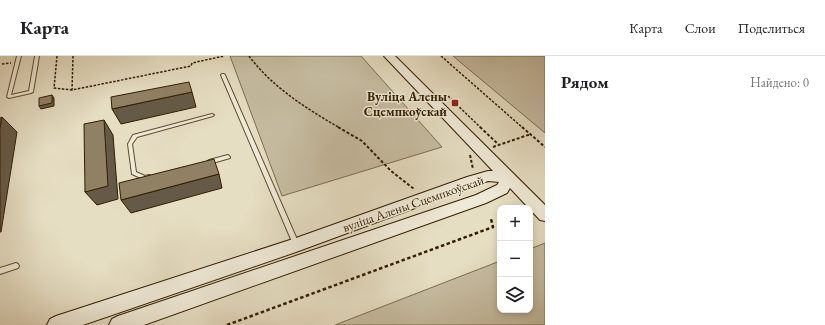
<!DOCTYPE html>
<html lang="ru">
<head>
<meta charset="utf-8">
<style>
	body { margin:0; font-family:"EB Garamond",serif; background:#f6f6f6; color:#202124 }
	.controls { position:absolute; right:12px; bottom:12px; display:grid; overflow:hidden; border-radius:8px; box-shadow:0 2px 6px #0003 }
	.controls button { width:36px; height:36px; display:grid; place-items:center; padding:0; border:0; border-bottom:1px solid #e0e0e0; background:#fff; color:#202124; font:20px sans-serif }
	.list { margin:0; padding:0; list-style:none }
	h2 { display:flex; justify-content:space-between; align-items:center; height:52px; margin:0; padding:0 16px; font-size:17px }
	h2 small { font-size:13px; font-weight:400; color:#757577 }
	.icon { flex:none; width:22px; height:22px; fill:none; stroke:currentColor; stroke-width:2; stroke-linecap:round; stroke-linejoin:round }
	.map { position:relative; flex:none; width:545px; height:269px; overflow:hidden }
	header { display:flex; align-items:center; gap:24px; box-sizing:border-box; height:56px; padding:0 20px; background:#fff; border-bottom:1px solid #e0e0e0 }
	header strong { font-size:19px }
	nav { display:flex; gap:22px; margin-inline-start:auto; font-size:14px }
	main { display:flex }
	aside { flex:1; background:#fff }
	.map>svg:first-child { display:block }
	.green { fill:#c7bda2; stroke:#7c6c51 }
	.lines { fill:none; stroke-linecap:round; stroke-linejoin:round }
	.lane-casing { stroke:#5f4c31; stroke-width:2 }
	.secondary-casing { stroke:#321c00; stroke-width:2 }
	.path-far2 { stroke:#321c00; stroke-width:1.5; stroke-dasharray:2.5 1.5; stroke-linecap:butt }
	.path-far1 { stroke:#321c00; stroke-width:2; stroke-dasharray:3 2; stroke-linecap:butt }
	.path { stroke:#321c00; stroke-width:2.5; stroke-dasharray:3.5 2.5; stroke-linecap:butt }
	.lane { fill:#efead8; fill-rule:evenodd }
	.secondary { fill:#efead8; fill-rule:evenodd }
	.shaded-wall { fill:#655a47; stroke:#321c00 }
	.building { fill:#908165; stroke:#321c00 }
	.poi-dot { fill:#8f2418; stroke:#efead8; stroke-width:1.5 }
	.labels { text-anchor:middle; stroke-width:3; stroke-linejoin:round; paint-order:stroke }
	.poi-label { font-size:13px; font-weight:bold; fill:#321c00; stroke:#efead8; text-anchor:end }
	.street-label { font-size:13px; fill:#321c00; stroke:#efead8 }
</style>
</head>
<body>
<header>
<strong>Карта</strong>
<nav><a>Карта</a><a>Слои</a><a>Поделиться</a></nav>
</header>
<main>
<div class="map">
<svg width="545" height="269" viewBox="0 0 545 269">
	<rect width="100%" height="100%" fill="#e6dec3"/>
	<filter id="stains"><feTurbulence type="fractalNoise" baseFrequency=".005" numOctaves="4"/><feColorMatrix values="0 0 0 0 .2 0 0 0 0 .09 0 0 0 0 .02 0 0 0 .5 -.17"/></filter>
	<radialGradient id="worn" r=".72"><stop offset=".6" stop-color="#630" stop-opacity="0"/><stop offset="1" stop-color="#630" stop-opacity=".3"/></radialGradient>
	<!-- green -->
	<path class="green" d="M230,0H361L442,91L282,140Z
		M453,0H545V77Z
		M545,187V269H335L500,205V254H530V193Z"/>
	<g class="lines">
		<!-- lane casing -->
		<g class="lane-casing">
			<path id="lane" d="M17,0H21L11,39L29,35L35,0H39L33,36L31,37L9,42L7,41Z
				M222,18H224L225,19L299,188L298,190L296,191L294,190L293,188L221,19Z
				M212,58L214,59L213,60L137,81L132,88L136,116L145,120L149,119L151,120V122L145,124L132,118L128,88L133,79Z
				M228,99L230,101V102L209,108L207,106L209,104Z
				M16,207L18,208L19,210L18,212L0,218V212Z"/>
		</g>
		<!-- secondary casing -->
		<g class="secondary-casing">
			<path id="secondary" d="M384,0H395L545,149V165L540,164L510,132L507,137L486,147L144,269H109L112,263L118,260L476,139L497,129L499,126L488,125L296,196L83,269H47L50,263L56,260L296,182L467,121L488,115H493Z"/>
		</g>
		<!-- path-far2 -->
		<path class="path-far2" d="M57,0L54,32L72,34
			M73,0L72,34L191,10L192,7L224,0
			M249,0C272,31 307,53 340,72
			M441,0L523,72
			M2,8L11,7
			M448,40L481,72"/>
		<!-- path-far1 -->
		<path class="path-far1" d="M338,71L362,85L391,115L414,133
			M480,71L499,89
			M522,71L545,91
			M493,91L531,78
			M470,99L473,113"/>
		<!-- path -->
		<path class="path" d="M227,269L493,171L491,163"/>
		<!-- lane -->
		<use href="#lane" class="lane"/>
		<!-- secondary -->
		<use href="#secondary" class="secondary"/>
	</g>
	<!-- shaded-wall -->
	<path class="shaded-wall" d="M192,36L196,51L121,68L112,53Z
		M52,39L54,42V50L41,53L39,50Z
		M2,61L17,76L1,176H0V72Z
		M104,64L113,79L118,143L97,149L85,136Z
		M219,118L222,132L131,157L121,144Z"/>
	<!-- building -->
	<path class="building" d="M189,26L192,36L112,53L111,41Z
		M52,39V47L39,50V42Z
		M2,61L0,72V62Z
		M104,64L108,130L85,136L84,68Z
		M214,103L219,118L121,144L119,127Z"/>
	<!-- markers -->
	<rect class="poi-dot" x="451" y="43" width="8" height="8" rx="2"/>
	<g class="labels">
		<!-- poi labels -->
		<g class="poi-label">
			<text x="447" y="45">Вуліца Алены<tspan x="447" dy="15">Сцемпкоўскай</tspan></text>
		</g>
		<!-- street labels -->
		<g class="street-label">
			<text transform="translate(413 147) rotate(-19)" y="5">вуліца Алены Сцемпкоўскай</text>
		</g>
	</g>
	<rect width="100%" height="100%" filter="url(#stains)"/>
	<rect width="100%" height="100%" fill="url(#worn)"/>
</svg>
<div class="controls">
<button>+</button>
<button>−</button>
<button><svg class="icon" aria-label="layers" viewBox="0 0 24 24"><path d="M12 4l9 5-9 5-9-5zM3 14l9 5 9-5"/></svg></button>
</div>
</div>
<aside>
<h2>Рядом<small>Найдено: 0</small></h2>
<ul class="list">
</ul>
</aside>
</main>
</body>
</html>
